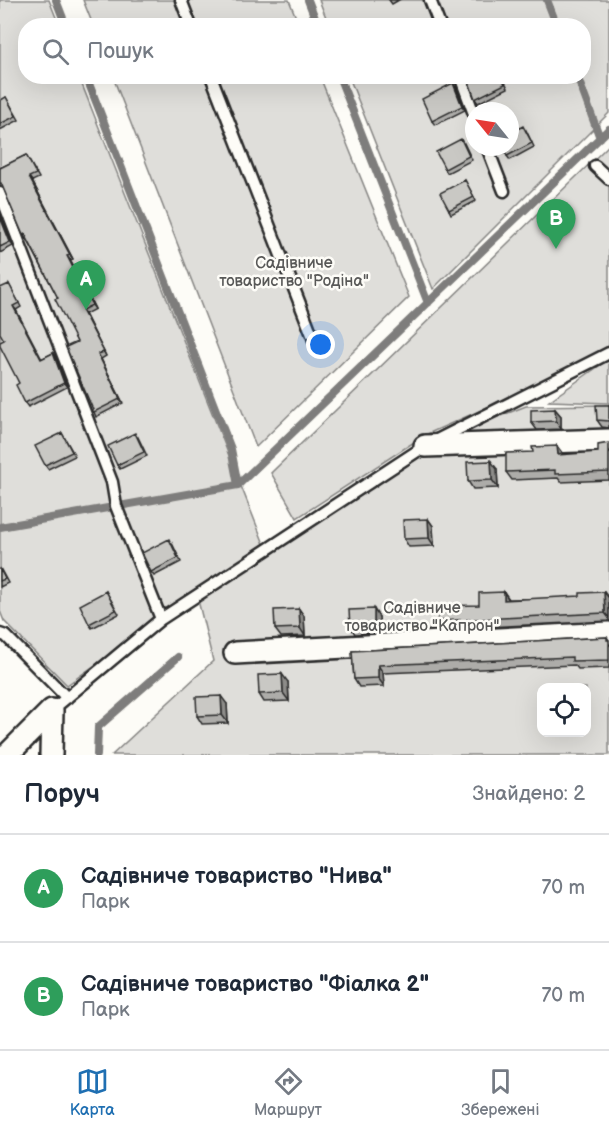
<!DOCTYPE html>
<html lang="uk">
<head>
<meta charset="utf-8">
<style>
	body { margin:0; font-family:"Balsamiq Sans",sans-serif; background:#f2f2f3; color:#1f2937 }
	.controls { position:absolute; right:18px; bottom:18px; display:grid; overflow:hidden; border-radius:12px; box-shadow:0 6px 24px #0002 }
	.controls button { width:54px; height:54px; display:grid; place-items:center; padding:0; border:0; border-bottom:2px solid #e0e1e3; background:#fff; color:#1f2937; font:30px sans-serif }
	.compass { position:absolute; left:465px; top:102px; width:54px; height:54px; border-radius:50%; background:#fff; box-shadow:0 6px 24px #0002; rotate:300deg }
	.you { position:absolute; left:321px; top:345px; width:21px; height:21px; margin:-15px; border:4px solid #fff; border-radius:50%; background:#1a73e8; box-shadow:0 0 0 9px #1a73e833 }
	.badge { display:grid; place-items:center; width:39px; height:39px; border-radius:50%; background:#1f6fb2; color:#fff; font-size:20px; font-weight:700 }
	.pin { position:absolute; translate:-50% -50px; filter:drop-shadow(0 2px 3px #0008) }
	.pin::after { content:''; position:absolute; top:32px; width:21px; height:18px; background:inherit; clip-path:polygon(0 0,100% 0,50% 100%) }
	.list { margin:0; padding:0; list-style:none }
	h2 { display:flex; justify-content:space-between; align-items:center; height:78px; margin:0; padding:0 24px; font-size:26px }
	h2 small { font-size:20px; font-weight:400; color:#747a83 }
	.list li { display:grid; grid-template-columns:39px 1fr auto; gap:18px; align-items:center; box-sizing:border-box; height:108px; padding:0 24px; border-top:2px solid #e0e1e3 }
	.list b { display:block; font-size:22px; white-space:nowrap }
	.list p { margin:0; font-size:20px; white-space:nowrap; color:#747a83 }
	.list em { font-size:20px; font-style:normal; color:#747a83 }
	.icon { flex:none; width:33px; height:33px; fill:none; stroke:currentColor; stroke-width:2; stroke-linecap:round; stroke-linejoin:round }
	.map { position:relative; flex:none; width:609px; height:755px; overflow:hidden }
	.search { position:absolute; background:#fff; box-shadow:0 6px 24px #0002; left:18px; right:18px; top:18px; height:66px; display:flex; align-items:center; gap:15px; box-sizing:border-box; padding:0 21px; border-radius:24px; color:#747a83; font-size:22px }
	.sheet { height:294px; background:#fff }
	nav { display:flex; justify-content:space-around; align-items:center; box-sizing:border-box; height:84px; border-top:2px solid #e0e1e3; background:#fff; font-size:16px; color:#747a83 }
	nav a { display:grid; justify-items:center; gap:3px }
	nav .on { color:#1f6fb2 }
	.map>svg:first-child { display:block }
	.green { fill:#dfdeda; stroke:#858482; stroke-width:1.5; fill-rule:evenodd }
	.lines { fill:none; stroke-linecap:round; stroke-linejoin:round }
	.stream { stroke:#7e7d7b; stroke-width:8 }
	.service-casing { stroke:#2b2b2b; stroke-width:15 }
	.minor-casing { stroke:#2b2b2b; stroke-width:26 }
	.service { stroke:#fdfcf7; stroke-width:10 }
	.minor { stroke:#fdfcf7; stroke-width:21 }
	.wall { fill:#adaca9; stroke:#2b2b2b; stroke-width:1.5 }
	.shaded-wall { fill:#8d8c89; stroke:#2b2b2b; stroke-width:1.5 }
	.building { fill:#c9c8c4; stroke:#2b2b2b; stroke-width:1.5 }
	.labels { text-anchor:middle; stroke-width:5; stroke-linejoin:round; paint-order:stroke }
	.park-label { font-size:16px; fill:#585857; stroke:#fdfcf7 }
</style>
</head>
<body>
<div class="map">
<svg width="609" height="755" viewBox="0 0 609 755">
	<rect width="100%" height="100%" fill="#fdfcf7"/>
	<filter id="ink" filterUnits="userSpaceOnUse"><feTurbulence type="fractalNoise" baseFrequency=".0167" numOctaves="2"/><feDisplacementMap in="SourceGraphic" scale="12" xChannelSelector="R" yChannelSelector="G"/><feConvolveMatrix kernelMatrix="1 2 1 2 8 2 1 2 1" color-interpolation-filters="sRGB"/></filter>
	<g filter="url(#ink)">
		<!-- green -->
		<path class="green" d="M0,0H49L59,25L26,26V76L79,77L264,544L67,685L4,621L0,611Z
			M83,0H289L299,25H93Z
			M319,0H609V113L433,289L349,77L584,76V26L329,25ZM474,111H510V147H474Z
			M113,77H320L409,297L256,447Z
			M609,145V353L425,435L297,518L271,473Z
			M609,359V403L549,401Z
			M609,405V755H112L213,661L197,596L425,446L526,406ZM542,688H586V732H542Z"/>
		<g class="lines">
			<!-- stream -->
			<path class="stream" d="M56,0L66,26
				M308,0L318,26
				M547,0L557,26
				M86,76L231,449L238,485
				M339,76L428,303
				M577,76L600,138
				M0,527L238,485L609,129
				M97,755L98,727L178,657"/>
			<!-- service casing -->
			<g class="service-casing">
				<path id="service" d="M181,0L191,26
					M430,0L440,26
					M211,76L316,345
					M460,76L474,114
					M487,147L504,191
					M595,166L609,179
					M0,193L112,482L116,506L161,619
					M0,634L6,636L67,698
					M52,710L161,619L425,446L609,353"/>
			</g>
			<!-- minor casing -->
			<g class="minor-casing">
				<path id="minor" d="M425,446L609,440
					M235,653L609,633
					M7,755L52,710
					M51,755L52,710"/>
			</g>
			<!-- service -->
			<use href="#service" class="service"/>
			<!-- minor -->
			<use href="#minor" class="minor"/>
		</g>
		<!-- wall -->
		<path class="wall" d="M389,0H399L392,4Z
			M467,76H502L508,88L478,103L475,99Z
			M456,87L465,110L435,125L432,121Z
			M6,97L19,120L0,130V101Z
			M526,130L534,147L510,160L507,156Z
			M464,143L472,160L447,173L445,169Z
			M26,155L39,178L32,181L73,259L70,260L95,309L85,314L106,356L101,359L123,403L96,417L94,412L77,342L58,298L27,239H26L23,235L3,187H0V168Z
			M465,180L476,201L451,214L449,210Z
			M0,214L13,246L0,253Z
			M9,284L21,307L16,310L41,359L53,353L56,357L67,387L28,407L25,403L19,383L4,340Z
			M609,405V428L602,427L597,420Z
			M555,409L561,416V429L537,430L531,422Z
			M62,433L75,456L48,469L45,465Z
			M138,437L147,456L120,469L117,465Z
			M609,443V480L561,482L558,478L512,480L506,472L563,454L598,452Z
			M497,469L498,488L473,489L468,481Z
			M428,519L433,526L434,546L409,547L404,539Z
			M172,543L181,562L154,576L151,572Z
			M0,568L8,583L0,587Z
			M106,591L119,614L92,628L89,624Z
			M504,592L509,599L609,598V621L443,629L438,621L479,605Z
			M299,609L304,616L305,636L281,637L275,629Z
			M379,617L380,632L355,634L350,626Z
			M607,637L609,640V668L578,669L575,665L383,673L384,686L359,687L354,679L352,651Z
			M288,682L289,701L264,702L259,694Z
			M227,704L228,723L202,724L197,716Z"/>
		<!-- shaded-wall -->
		<path class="shaded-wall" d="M453,83L456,87L465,110L462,106Z
			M29,177L32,181L73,259L70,255Z
			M0,214L13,246L10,242L0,217Z
			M67,256L70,260L95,309L92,305Z
			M13,306L16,310L44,363L41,359Z
			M82,310L85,314L106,356L104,352Z
			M53,353L56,357L67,387L64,383Z
			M98,354L101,359L123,403L120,399Z
			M555,409L561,416V429L556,421Z
			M557,446L563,454L558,455Z
			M491,461L497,469L498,488L492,480Z
			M428,519L433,526L434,546L429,538Z
			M504,592L509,600H504Z
			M604,592L609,598V618L605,613Z
			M299,609L304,616L305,636L300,628Z
			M374,609L379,617L380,632L374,625Z
			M378,665L383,673L384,686L378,678Z
			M282,674L288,682L289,701L283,693Z
			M221,696L227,704L228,723L222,715Z"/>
		<!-- building -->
		<path class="building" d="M482,22L483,26H475Z
			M467,76H501L505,84L475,99Z
			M453,83L462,106L432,121L422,99Z
			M6,97L16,116L0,124V101Z
			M523,126L532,143L507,156L502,147H510V133Z
			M461,139L469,156L445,169L436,152Z
			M26,155L36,174L29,177L70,255L67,256L92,305L82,310L104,352L98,354L120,399L94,412L66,347L77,342L55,299L58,298L25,234L23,235L1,183H0V168Z
			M465,180L474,197L449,210L440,193Z
			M0,217L10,242L0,247Z
			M9,284L19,303L13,306L41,359L53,353L64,383L25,403L16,385L19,383L0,346V342L4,340L0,333V288Z
			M596,405H609V421L597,420Z
			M555,409L556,421L531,422V410Z
			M62,433L72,452L45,465L35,446Z
			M135,433L144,452L117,465L108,446Z
			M609,443V472L555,474V470L506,472V453L533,452L532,447L557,446L558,455L598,452V445Z
			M491,461L492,480L468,481L467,462Z
			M428,519L429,538L404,539L403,520Z
			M169,539L178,558L151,572L142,553Z
			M0,569L5,579L0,581Z
			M106,591L116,610L89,624L80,605Z
			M504,592V600L580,596V593L604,592L605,613L438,621L437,606L479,605V593Z
			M299,609L300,628L275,629L274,610Z
			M374,609V625L350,626L349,610Z
			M607,637V640H609V660L572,661V657L378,665V678L354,679L352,651Z
			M282,674L283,693L259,694L258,675Z
			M221,696L222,715L197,716L196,697Z"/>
	</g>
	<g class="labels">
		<!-- park labels -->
		<g class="park-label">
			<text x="294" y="268">Садівниче<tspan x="294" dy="18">товариство "Родіна"</tspan></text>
			<text x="422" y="613">Садівниче<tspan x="422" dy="18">товариство "Капрон"</tspan></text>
		</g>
	</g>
</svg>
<div class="controls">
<button><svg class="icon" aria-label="locate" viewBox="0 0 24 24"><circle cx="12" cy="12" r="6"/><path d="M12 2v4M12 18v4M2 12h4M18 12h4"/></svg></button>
</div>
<svg class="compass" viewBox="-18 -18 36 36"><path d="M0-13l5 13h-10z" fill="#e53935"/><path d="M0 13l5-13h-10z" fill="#747a83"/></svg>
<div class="you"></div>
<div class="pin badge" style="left:86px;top:310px;background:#2e9e5b">A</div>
<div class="pin badge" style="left:556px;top:249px;background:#2e9e5b">B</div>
<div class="search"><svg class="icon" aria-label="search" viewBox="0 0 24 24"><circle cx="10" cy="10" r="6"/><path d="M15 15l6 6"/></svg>Пошук</div>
</div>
<section class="sheet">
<h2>Поруч<small>Знайдено: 2</small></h2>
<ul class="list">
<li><span class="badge" style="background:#2e9e5b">A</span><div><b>Садівниче товариство &quot;Нива&quot;</b><p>Парк</p></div><em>70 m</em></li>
<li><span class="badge" style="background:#2e9e5b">B</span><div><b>Садівниче товариство &quot;Фіалка 2&quot;</b><p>Парк</p></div><em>70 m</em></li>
</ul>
</section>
<nav>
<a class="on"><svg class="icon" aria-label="map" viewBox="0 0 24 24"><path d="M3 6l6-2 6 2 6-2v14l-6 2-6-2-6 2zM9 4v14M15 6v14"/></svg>Карта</a>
<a><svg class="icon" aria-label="directions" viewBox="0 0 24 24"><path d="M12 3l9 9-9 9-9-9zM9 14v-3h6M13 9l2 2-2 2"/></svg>Маршрут</a>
<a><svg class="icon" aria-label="saved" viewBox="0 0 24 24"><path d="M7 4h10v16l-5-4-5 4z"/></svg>Збережені</a>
</nav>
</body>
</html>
